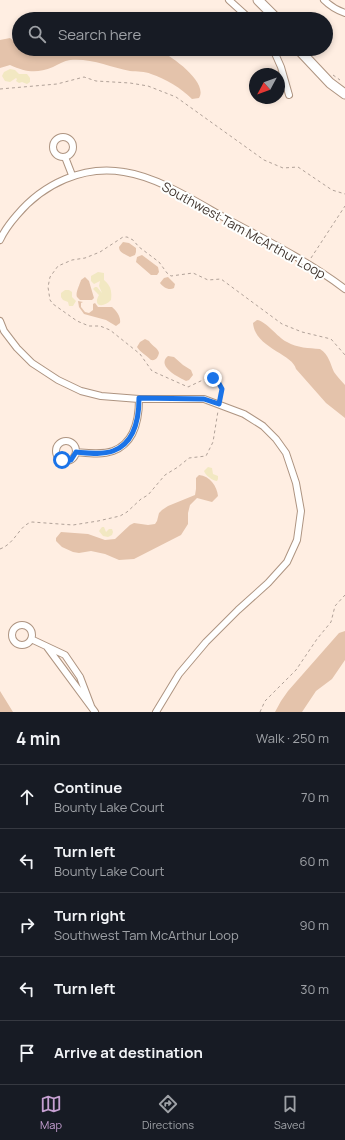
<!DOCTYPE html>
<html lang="en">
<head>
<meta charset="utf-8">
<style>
	body { margin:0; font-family:Manrope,sans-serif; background:#242831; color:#f1f3f6 }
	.compass { position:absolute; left:249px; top:68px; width:36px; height:36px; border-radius:50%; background:#171b24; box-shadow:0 2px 6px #0003; rotate:229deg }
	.stop { position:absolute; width:12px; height:12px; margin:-9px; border:3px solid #1a73e8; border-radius:50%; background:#fff }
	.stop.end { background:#1a73e8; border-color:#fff; box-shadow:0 1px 4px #0008 }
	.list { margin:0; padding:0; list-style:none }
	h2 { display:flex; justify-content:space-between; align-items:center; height:52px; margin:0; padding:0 16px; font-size:17px }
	h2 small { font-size:13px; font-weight:400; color:#9ea1a6 }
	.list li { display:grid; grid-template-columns:26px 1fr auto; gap:12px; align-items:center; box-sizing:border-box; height:64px; padding:0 16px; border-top:1px solid #363941 }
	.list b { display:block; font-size:15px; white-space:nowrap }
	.list p { margin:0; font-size:13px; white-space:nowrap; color:#9ea1a6 }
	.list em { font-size:13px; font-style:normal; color:#9ea1a6 }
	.icon { flex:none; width:22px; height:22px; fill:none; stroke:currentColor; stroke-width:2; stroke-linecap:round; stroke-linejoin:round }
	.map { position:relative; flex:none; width:345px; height:712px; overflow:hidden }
	.search { position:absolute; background:#171b24; box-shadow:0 2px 6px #0003; left:12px; right:12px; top:12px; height:44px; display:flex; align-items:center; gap:10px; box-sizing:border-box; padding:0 14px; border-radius:22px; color:#9ea1a6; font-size:15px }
	.sheet { height:372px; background:#171b24 }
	nav { display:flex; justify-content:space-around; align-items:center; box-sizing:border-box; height:56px; border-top:1px solid #363941; background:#171b24; font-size:11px; color:#9ea1a6 }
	nav a { display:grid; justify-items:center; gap:2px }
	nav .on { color:#c6a0d2 }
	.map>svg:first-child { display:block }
	.green { fill:#e4c3ab }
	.sand { fill:#f2e8c2 }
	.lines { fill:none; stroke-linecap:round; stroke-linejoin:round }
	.street-casing { stroke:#ae9481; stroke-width:8 }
	.secondary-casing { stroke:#ae9481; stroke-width:11 }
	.path { stroke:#b0a198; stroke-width:1; stroke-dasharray:3 3; stroke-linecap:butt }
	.street { stroke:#fff; stroke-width:6 }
	.secondary { stroke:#fff; stroke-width:9 }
	.route { stroke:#1a73e8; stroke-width:5 }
	.labels { text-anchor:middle; stroke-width:4; stroke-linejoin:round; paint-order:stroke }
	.street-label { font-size:13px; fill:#3f342d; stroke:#fefffe }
</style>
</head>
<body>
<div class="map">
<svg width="345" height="712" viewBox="0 0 345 712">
	<rect width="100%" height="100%" fill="#ffeee2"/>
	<!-- green -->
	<path class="green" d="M10,38L19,45V49L24,50L157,49C170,55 209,82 199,98L192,99C181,88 166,79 151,74C145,71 137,72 130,71C110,67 91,58 70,60C64,61 59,64 53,67C36,74 26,72 10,65L0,68V40Z
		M123,242L129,243L136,248V252L135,255L130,257C125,254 119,253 119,247Z
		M142,255L158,267L159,272L157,275H151L136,262L137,257Z
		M85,277L89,281L94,298L92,300H80L77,297C75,293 80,284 81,280Z
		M168,277L175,284L174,288C169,291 163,287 160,283L164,278Z
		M78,301L83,302L81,303V307L85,312L89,313L93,310V304L95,303L98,307H112C117,311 121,317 120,323L116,326L106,320L84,314L79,307Z
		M257,320C266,321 277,337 287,342C297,348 309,348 320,349C329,355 330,363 334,372C337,376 341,381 345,385V418L326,403L296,369C293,354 255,348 253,323Z
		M145,339L149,341C152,346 158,348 159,353C158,357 156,361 151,360C146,355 140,352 137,347L140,342Z
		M168,356L174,357L183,365L191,370L193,375L189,380L186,381C178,377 156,366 168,356Z
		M199,475C210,476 217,486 218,496L212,502L197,498L190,505L188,513V524L181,535L134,559L119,560L105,554L91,551L79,553L73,552L62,547L56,541V538L61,532L88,534L105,540L115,539L130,525L134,523L148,525L155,524L157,521L159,513L162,510L168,506L195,495L196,489V478Z
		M345,631V660L332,679L316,691L302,712H275L281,701L288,691L339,633Z
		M0,691L13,712H0Z"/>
	<!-- sand -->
	<path class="sand" d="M10,69L15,70L19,74H27L30,78V82L27,84L22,82L19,83L16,81L17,79L16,78L10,82L5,81L2,76L4,72Z
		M98,272L104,273V280C111,286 112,291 111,300C104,308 92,307 99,295L93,289L95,287H97L102,293L99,286L100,281L94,284L91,281V276Z
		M65,290H69L72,292V297L76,301L73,306H69L68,302L63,300L61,297V293Z
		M208,467L212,468L213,474L218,476V479L217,481C213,481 205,475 204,471Z
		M102,527H104L106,532L109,529H112L113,532L112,535L108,537L103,536L99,531Z"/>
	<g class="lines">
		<!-- street casing -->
		<g class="street-casing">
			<path id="street" d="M229,0L250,19
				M324,0C331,7 336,10 345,13
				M273,49L281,67L289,95
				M53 147a10 10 0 1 1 20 0a10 10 0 1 1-20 0Z
				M65,157L72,175
				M0,240C4,231 10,223 17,215C43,184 83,165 124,172C158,177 195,201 225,218C266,240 308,261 345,289
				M0,321L4,331L17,348L32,363L58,380L81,391L101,396L139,399H204L244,414L263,426L276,439L286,453L296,483L301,511L297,540L287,562L268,583L238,610L206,642L179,674L156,712
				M56 451a10 10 0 1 1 20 0a10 10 0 1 1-20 0Z
				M76,452C88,453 102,455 113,451C135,443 139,418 139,399
				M12 635a10 10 0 1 1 20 0a10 10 0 1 1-20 0Z
				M31,639L65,655L80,677L91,706
				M47,647L95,712"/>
		</g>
		<!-- secondary casing -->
		<g class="secondary-casing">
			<path id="secondary" d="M258,0L277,19
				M298,49L330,83L345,94"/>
		</g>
		<!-- path -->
		<path class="path" d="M333,75L340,80
			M0,89L57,84L84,77L96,81L130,83L148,86L176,97L264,160L283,168L298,167L332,190L345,194
			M311,258L345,206
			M221,398L222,389L217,380L213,378L205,379L188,387L152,371L140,354L110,330L100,326H89L77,321L53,304L50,300L48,287L50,277L58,266L72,260L85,258L100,252L123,237H127L133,240L139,247L159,262L167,273L171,276L193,273L208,280L221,279L282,324L302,332L331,339L345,355
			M0,549C16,543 19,525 32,522L73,525L98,521L120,516L127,512L141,499L148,495L165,475L178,467L189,458L206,456L213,442L218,411
			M260,712L265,701L296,670L317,639L331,622L335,606L345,595"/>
		<!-- street -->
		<use href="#street" class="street"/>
		<!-- secondary -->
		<use href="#secondary" class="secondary"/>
	</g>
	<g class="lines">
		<!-- route -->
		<path class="route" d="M62,460H71L76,452C88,453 102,455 113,451C135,443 139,418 139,398L204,399L219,404L222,389L217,380L213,378"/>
	</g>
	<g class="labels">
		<!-- street labels -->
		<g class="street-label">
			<text transform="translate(244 230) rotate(29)" y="5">Southwest Tam McArthur Loop</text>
		</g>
	</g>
</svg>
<svg class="compass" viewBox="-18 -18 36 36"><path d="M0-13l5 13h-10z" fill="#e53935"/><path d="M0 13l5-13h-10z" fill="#9ea1a6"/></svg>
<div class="stop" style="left:62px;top:460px"></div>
<div class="stop end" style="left:213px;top:378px"></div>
<div class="search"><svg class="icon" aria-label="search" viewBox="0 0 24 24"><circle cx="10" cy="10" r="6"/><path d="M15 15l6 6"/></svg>Search here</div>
</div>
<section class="sheet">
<h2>4 min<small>Walk · 250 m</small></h2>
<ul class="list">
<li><svg class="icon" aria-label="ahead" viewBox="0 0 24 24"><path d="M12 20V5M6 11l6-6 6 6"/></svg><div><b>Continue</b><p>Bounty Lake Court</p></div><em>70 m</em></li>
<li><svg class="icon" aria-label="left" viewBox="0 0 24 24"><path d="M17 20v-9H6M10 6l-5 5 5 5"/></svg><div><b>Turn left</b><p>Bounty Lake Court</p></div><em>60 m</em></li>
<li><svg class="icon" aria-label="right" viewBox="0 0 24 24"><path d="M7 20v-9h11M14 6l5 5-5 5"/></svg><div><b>Turn right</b><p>Southwest Tam McArthur Loop</p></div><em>90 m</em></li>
<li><svg class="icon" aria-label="left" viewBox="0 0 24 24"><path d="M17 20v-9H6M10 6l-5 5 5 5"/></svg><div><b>Turn left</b></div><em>30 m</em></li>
<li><svg class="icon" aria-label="arrive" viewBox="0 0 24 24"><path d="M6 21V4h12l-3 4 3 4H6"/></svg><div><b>Arrive at destination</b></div></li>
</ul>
</section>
<nav>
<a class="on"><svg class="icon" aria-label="map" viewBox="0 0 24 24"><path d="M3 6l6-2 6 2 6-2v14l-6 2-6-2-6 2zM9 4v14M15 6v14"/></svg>Map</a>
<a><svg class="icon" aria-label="directions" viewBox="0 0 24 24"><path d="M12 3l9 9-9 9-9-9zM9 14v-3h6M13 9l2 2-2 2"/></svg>Directions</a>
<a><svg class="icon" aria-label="saved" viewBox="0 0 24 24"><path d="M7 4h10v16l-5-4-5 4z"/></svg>Saved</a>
</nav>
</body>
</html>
